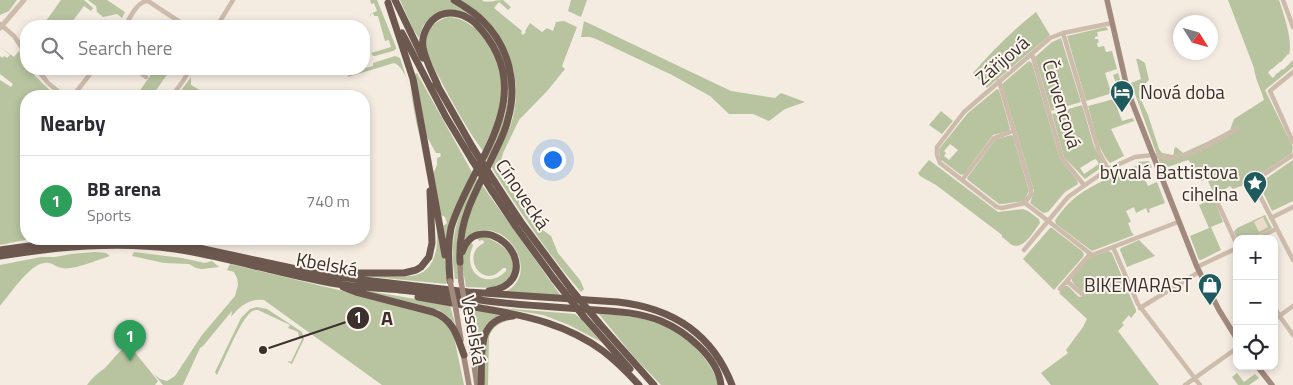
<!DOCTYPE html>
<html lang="en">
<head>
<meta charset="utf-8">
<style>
	body { margin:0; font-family:"Titillium Web",sans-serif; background:#f7f7f7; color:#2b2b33 }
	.controls { position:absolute; right:15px; bottom:15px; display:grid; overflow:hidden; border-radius:10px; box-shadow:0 2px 8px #0003 }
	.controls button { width:45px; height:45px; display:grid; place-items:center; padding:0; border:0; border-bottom:1px solid #e1e1e2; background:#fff; color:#2b2b33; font:25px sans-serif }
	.compass { position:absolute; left:1173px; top:15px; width:45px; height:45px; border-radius:50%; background:#fff; box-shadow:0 2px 8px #0003; rotate:127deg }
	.you { position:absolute; left:552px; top:159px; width:18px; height:18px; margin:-12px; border:4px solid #fff; border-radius:50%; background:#1a73e8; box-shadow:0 0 0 8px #1a73e833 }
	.badge { display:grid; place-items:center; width:32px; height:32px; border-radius:50%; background:#db2777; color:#fff; font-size:16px; font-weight:700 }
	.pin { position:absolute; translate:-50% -41px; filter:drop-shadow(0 1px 2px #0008) }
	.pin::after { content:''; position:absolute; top:26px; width:18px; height:15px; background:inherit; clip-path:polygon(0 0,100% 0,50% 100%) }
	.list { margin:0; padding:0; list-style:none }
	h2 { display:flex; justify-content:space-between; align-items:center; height:65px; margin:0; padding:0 20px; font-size:21px }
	h2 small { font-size:16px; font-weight:400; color:#7c7c81 }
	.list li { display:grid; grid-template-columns:32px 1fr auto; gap:15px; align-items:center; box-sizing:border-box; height:90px; padding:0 20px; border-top:1px solid #e1e1e2 }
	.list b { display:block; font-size:19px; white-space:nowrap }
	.list p { margin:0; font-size:16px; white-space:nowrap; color:#7c7c81 }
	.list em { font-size:16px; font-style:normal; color:#7c7c81 }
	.icon { flex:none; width:28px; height:28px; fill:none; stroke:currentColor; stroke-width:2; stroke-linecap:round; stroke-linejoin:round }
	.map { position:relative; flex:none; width:1293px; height:385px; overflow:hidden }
	.search { position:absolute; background:#fff; box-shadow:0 2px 8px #0003; left:20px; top:20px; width:350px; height:55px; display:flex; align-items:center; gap:12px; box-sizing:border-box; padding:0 18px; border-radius:20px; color:#7c7c81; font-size:19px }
	.panel { position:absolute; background:#fff; box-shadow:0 2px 8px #0003; left:20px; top:90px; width:350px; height:155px; border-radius:20px }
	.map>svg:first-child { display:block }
	.green { fill:#b8c4a0; fill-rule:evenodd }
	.plaza { fill:#ecdcc8 }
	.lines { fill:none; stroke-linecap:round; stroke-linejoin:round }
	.minor { stroke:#cdbbac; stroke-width:4.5 }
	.tertiary { stroke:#cdbbac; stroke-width:5 }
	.secondary { stroke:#a18a7d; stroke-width:5.5 }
	.trunk { stroke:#6c584f; stroke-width:7 }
	.secondary-bridge { stroke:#a18a7d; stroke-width:5.5 }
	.trunk-bridge { stroke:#6c584f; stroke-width:7 }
	.labels { text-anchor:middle; stroke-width:4; stroke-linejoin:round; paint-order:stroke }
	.street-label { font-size:19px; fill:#3b302b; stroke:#fbf5ee }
	.poi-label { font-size:19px; fill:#3b302b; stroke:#fbf5ee; text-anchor:end }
	.leader { fill:none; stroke:#3b302b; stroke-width:2 }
	.callout-dot { fill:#3b302b; stroke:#fbf5ee; stroke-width:2 }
	.mark-label { font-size:15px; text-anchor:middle; font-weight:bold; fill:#fff }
	.callout-label { font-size:20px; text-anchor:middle; font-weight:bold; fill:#3b302b; stroke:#fbf5ee; stroke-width:4; stroke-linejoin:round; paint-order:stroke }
</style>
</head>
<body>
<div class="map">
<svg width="1293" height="385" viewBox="0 0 1293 385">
	<rect width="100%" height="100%" fill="#f4ebe1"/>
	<!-- green -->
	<path class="green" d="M0,0H17L9,11L0,15Z
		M61,0H84L93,8L91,11L84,6L69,26H53L46,21Z
		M88,0H107L125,12L122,18L117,14L103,17L97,12L96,6Z
		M370,0H377L396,47V49L393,51L375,56H373L371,53L391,47L389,40L385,41L378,16H374L373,13L371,14V17L370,14L377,11L374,3L371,4Z
		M400,0H449L470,13L487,29L501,50L506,65L510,89L505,121L488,160L486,157L501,124L505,114L508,94L506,74L504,64L469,15L432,17L423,26L419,38L413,29Z
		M459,0H483L482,1C489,3 496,0 503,0L511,7L508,10L499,2L494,8L522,31L521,33L523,35L526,32L525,31L530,23L542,32L547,28L553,31L556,22L564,21L577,27L562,66L565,69L548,90L519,120L503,153L500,165L505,180L515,196L540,228L551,236L558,253L580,280L584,289L581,292C559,267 539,239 520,211C510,196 500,182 491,166C498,152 506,138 511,124C523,88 512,48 487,20C480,12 468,6 459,0Z
		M571,0H587L581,17L568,11Z
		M1228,0H1279C1284,15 1293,41 1289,55L1288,54L1281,62H1280L1272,69H1271L1268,73L1273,78L1277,73H1278L1282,69L1283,70L1293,60V67L1265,90L1293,147L1292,153L1244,185L1233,189L1230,186L1215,196L1207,179L1201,181L1193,165L1188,160L1162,169L1131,83L1141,79L1137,62L1136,59H1139L1145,63L1149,80L1141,88L1139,92L1140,98L1148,115L1159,149L1162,153L1173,155L1174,153V149L1176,147L1183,153L1209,141L1230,130L1234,119L1264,100C1261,89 1255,79 1254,68Z
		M1036,12L1050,35L987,88L973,73C992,51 1013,30 1036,12Z
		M449,17C483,19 504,65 502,96C500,115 490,133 483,151C466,128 452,102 439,77C434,68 428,58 426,48C424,32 434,20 449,17Z
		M584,21L731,91L775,98L781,93L805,102L785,109L769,121L753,114H729L710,96L672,75L596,39L590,37H581Z
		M1106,27L1108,30L1097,32L1098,36L1095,37V39H1098L1099,42L1097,43L1098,47L1104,46L1106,52L1112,51L1123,90L1086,101L1067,36ZM1117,69L1118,73L1113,75L1116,83L1120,82L1122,86L1110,89L1105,73Z
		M1061,38L1081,102L1051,111L1035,57L1052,42Z
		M0,47L14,57L19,51L26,63V69H30L35,76L56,96H26V239H46L25,240L0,245V80L11,87L13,84L0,74V56L2,58L4,56L7,58L10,55Z
		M395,56L400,58L401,61L415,106L421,138C413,122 413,70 394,63L348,77L349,72L373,66V63Z
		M1029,61L1032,63L1060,159L1077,180L1078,184L1065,192L1048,212L1043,213L1030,203L1034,191L1002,84Z
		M155,69H171L152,96H136Z
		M417,73L472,172L446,245L443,226L447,223L445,217L441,215L433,174L437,165V158L440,157L441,155L440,153H436L427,137L415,74Z
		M191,77V85L210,96H177Z
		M997,89L999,90L1010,128L1009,131L993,135L964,174L961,175L940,159L939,149L968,113ZM950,144L958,150L949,160L944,156L946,153L944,151Z
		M1125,96L1126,99L1115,102L1122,121L1133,118L1134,121L1111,129L1124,156L1110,163C1098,151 1093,123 1088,106Z
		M1082,105L1094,146L1103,165L1102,167L1085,179L1064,157L1052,114ZM1096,159L1099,164L1084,174L1080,168L1093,160Z
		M941,111L953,121L942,134L929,125Z
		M1011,135L1013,136L1029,191L1024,201L1003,204H999L968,180L967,178L996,139Z
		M929,160L998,212L1023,209L1028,211L1039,219L1040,223C1034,231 1024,250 1012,245C1009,243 1005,239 1002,237V235L936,185L920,176L918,173Z
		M1293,160V201L1272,211L1260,186L1261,182Z
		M1149,161L1152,167L1148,169V171L1144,174L1138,162Z
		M1138,165L1148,186L1157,182L1165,203L1149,209L1150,212L1148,213L1146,208L1136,213L1134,207L1126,211L1131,222L1128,223L1132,233L1134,235L1092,251L1056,224L1055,220C1059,215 1063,209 1068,204C1086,186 1114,176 1138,165Z
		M476,178L478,181L458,234L457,253L459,279H455C448,237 458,215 476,178Z
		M482,185L561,296L505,292C538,276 514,228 483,230C474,231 469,236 462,240L470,212Z
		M1214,198L1223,222L1211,227L1221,250L1201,260H1199L1190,236L1209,228L1199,205Z
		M436,215L447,272L446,284L353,275C365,276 376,276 388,276C409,277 428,279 435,254C439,242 436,228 436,215Z
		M1265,215L1272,228L1271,229L1250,239H1237L1234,232L1237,228Z
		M1050,228H1052L1082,251L1084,254L1083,257L1054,290L1023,259Z
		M485,237C497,241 516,253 514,268C513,272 511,277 509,280L495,288L466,287C463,269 459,257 470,241L472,243L473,246C461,272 487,291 506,271V268H503C500,271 495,276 489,276C473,275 466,251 484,243L483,240L479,241L477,238Z
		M1139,240L1155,256L1127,267L1120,250L1121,248Z
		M1109,251L1112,253L1136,310V312L1131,318L1129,315L1122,323L1124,325L1118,331L1159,385H1051L1041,373L1068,353L1066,350L1083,327L1087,319L1059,293L1065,286H1068L1079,297L1083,296L1084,292C1079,290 1075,285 1072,281V278L1088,258Z
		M96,252L106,253L110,256C100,259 72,271 62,268C53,266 51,260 40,264C26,270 10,294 0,306V265L41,257H55L71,254Z
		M134,252L182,258L205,263L212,261L219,267L202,269L196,268L189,264L164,263L132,256Z
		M230,264L393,303L431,313L446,321L454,337L464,385H382L264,300C249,298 240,306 231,317L232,311L203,346L200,348L183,385H163L154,374L160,379L167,381L175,376L202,335L235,296L238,285L237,278L234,272L227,270Z
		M357,289L450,305L455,324L450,318L439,310Z
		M257,307L267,309L302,332L304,339L292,364L288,362V361L291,362L302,339L299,337L298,332L288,328L290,325L258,310C255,310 254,310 251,312C241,319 224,361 217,375L215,372L241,318L250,309Z
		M469,308L503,314C474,323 479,351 478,375Z
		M501,308L575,314L582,320L601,342L569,325L543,315Z
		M598,313C612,314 626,316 640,318C645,319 651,320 655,321C684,333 709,355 719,385H661L634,357Z
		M514,319C502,322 493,325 489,337L488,385H483C484,365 479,328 502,320C506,319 510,320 514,319Z
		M129,345L158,381L155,385H87C92,378 98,373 105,368C114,359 117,352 129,345Z
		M1237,373L1244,382L1255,374L1259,378L1249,385H1238L1232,377Z"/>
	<!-- plaza -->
	<path class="plaza" d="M1263,217L1268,227L1259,232L1254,222Z"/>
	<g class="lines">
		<!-- minor -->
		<path class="minor" d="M1283,0L1293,27
			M1112,23L1063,33L1050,38L964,112L937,147V155L940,163L997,207L1002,208L1025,203L1092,255L1178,222
			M0,24L14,36L26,54
			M125,26C130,18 137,1 148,1L186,26
			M217,26L233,0
			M1063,33L1099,152L1108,169
			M1032,54L1062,158L1084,185
			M37,69L48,83L64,96
			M135,69L146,77
			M1293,72L1270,91L1293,142
			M999,81L1031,189V194L1025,203
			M73,96L94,69
			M172,96L183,81L190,69
			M1293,155L1257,179L1255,184L1256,188L1293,260
			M962,180L994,138L1013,131
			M1215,197L1237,245
			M1271,218L1293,207
			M1256,239L1276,229
			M1113,247L1138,304L1200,385
			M1024,250L1068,197L1108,169L1135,157L1153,155L1168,158L1182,156L1203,148L1238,128
			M1197,267L1237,248
			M1067,281L1082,294
			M1060,289L1090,254
			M1274,307L1281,318L1293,335
			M1140,308L1199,272
			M1274,320L1293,306
			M1185,385L1237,348"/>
		<!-- tertiary -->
		<path class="tertiary" d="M0,28L24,0"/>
		<!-- secondary -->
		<path class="secondary" d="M1107,0L1128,92L1197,267L1219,310L1237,339
			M460,262L461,281
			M456,310L461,340
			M466,311L477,385
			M463,352L469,385
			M1257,366L1272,385"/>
		<!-- trunk -->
		<path class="trunk" d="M395,0L423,58
			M454,0C464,6 474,12 482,20C509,46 518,84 508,119C505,133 498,145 492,158C484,174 476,190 469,207C462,225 459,242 460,262
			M388,3L413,79L445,255
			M402,33L446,117L472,160
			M436,83L473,148
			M438,86C433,74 425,60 423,47C421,35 429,20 440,15C452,10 466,15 475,23C484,32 492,43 497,54C525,114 467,172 451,228C447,246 449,264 450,281
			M494,181L521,222L571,289
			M492,191L516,227L554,279
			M0,250C29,246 59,241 88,240C121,239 153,242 185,245L329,276L468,292L618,302C672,308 712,333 732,385
			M462,252C476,211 530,249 513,278C507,287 499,290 489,291
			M0,256C58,247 116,241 175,249C228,257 279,274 331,283C354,287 377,288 400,290C429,293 458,297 487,301C518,305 550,307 582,309C608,311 636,311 661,321C685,331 718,357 721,385
			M339,273H404L416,270L421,267L429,257L432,243L430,191
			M343,287L356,292L433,312C454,320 457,336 464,355
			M418,297C441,301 463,305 486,309C528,316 568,325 603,351C616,361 628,373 639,385
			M584,317L630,369
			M599,323L654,385
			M481,385C483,357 474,319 513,316"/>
		<!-- secondary-bridge -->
		<path class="secondary-bridge" d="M450,281L456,310
			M461,281L466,311"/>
		<!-- trunk-bridge -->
		<path class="trunk-bridge" d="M473,148L494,181
			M472,160L492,191
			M554,279L584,317
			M571,289L599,323"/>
	</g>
	<!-- icons -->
	<defs>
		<g id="hotel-pin" transform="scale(1.25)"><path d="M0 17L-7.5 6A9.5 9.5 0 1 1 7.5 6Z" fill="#1f5a5e" stroke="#fbf5ee"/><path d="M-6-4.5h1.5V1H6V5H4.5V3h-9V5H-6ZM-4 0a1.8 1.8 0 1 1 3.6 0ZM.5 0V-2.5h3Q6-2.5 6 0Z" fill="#fff"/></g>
		<g id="sight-pin" transform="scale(1.25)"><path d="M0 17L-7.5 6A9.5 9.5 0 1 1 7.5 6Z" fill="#1f5a5e" stroke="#fbf5ee"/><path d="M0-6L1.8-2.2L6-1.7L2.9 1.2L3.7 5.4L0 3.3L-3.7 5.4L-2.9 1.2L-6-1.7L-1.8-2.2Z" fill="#fff"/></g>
		<g id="shop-pin" transform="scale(1.25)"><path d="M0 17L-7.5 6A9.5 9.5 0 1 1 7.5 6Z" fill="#1f5a5e" stroke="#fbf5ee"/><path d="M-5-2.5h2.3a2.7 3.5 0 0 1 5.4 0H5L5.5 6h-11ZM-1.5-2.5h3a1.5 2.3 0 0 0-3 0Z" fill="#fff"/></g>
	</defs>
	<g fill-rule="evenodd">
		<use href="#hotel-pin" x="1122" y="92"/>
		<use href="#sight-pin" x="1255" y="183"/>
		<use href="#shop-pin" x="1210" y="285"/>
	</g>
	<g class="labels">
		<!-- street labels -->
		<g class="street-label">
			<text transform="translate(1002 60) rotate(-41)" y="7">Zářijová</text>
			<text transform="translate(1062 104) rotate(73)" y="7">Červencová</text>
			<text transform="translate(523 194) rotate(56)" y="7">Cínovecká</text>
			<text transform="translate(327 264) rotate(10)" y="7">Kbelská</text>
			<text transform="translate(474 330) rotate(80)" y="7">Veselská</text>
		</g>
		<!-- poi labels -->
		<g class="poi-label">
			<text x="1140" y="99" text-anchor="start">Nová doba</text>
			<text x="1238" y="179">bývalá Battistova<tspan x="1238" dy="22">cihelna</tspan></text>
			<text x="1192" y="292">BIKEMARAST</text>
		</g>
	</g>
	<!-- callouts -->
	<path class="leader" d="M263 350L358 318"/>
	<g class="callout-dot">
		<circle cx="263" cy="350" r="5"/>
		<circle cx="358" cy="318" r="12"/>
	</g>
	<g class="mark-label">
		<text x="358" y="323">1</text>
	</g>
	<g class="callout-label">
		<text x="387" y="325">A</text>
	</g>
</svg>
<div class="controls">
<button>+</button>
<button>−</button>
<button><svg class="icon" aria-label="locate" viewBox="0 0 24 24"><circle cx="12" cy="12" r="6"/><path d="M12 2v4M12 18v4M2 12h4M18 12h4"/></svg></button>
</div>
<svg class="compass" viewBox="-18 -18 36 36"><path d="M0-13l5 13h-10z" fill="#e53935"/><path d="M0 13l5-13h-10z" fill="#7c7c81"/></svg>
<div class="you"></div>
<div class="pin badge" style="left:130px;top:361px;background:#2e9e5b">1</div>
<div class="search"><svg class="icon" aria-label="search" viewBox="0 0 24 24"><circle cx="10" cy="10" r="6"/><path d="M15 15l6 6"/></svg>Search here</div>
<section class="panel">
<h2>Nearby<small></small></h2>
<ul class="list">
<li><span class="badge" style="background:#2e9e5b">1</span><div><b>BB arena</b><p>Sports</p></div><em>740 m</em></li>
</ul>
</section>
</div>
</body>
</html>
